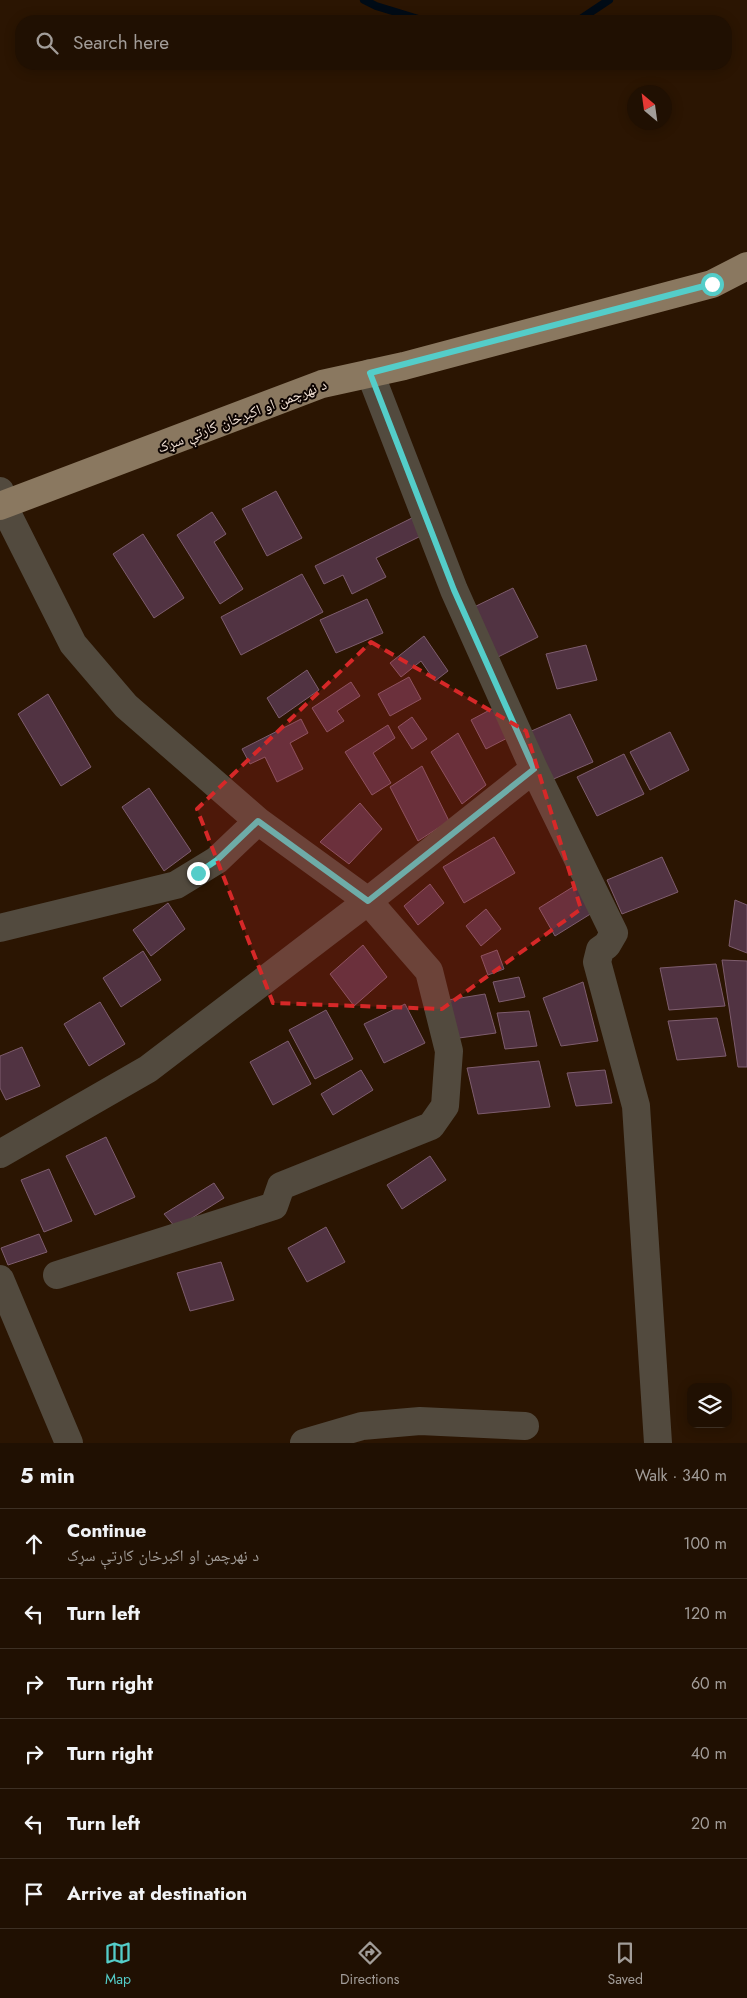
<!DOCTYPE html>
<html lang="en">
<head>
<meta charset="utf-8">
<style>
	body { margin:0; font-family:Jost,"Noto Naskh Arabic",sans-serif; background:#28190c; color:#f1f3f6 }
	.controls { position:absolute; right:15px; bottom:15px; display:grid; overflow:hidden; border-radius:10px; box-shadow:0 2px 12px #0003 }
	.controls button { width:45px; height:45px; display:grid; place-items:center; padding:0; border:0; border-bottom:1px solid #3d3024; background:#201002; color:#f1f3f6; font:25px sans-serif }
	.compass { position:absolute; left:627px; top:85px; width:45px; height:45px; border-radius:50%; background:#201002; box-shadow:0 2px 12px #0003; rotate:331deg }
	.stop { position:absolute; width:15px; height:15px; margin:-11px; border:4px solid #54cdc9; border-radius:50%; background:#fff }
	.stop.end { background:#54cdc9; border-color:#fff; box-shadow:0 1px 5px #0008 }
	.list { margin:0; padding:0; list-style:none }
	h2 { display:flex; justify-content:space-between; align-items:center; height:65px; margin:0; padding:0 20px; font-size:21px }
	h2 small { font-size:16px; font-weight:400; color:#a29d99 }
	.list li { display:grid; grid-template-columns:32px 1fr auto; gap:15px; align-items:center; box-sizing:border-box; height:70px; padding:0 20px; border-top:1px solid #3d3024 }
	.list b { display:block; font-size:19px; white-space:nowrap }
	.list p { margin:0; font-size:16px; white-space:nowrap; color:#a29d99 }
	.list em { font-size:16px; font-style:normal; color:#a29d99 }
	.icon { flex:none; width:28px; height:28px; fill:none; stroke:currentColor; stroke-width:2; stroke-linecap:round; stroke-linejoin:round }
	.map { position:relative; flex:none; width:747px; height:1443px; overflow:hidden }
	.search { position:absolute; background:#201002; box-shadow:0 2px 12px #0003; left:15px; right:15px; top:15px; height:55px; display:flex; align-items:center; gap:12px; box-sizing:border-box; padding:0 18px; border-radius:20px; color:#a29d99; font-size:19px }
	.sheet { height:485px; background:#201002 }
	nav { display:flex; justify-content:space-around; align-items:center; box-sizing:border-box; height:70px; border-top:1px solid #3d3024; background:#201002; font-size:14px; color:#a29d99 }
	nav a { display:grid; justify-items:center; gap:2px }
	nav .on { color:#54cdc9 }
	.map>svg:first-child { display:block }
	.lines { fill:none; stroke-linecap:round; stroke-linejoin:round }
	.stream { stroke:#000b16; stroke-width:8 }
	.building { fill:#513342; stroke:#7e5d6e }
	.minor { stroke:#524a3e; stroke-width:28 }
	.major { stroke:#8a7860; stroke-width:28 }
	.route { stroke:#54cdc9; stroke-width:6 }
	.marked { fill:#d62828; fill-opacity:0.2; stroke:#d62828; stroke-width:4; stroke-dasharray:10 6; stroke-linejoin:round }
	.labels { text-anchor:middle; stroke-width:4; stroke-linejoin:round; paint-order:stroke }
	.street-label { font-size:15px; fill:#f0e0d4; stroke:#0d0401 }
</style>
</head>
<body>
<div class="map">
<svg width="747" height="1443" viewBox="0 0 747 1443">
	<rect width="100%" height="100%" fill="#2b1502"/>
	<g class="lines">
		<!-- stream -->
		<path class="stream" d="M364,0L376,6L425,21
			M573,21L579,20L609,0"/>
	</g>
	<!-- building -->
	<path class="building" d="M276,491L302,538L267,556L242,509Z
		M212,512L226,534L214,542L243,589L220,604L177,535Z
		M416,516L425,534L376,558L386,577L352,594L343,575L324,584L315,566Z
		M143,534L184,598L154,618L113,554Z
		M302,574L323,612L241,655L221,617Z
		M513,588L538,637L494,659L468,610Z
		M367,599L383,633L336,653L320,620Z
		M424,636L448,671L435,681L421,661L401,677L390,663Z
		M586,645L597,680L557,689L546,654Z
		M307,670L319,690L279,718L267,698Z
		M409,677L421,699L390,716L378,694Z
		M351,682L360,696L337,711L344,721L327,732L312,708Z
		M48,694L91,767L61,786L18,714Z
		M501,704L517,733L486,749L471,720Z
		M570,714L593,762L549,781L527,733Z
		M412,717L427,739L412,749L398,727Z
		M301,719L308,733L290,743L303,769L277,782L265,757L250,764L242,749Z
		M388,725L395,738L373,753L391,783L372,795L345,752Z
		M670,732L689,770L650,790L630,752Z
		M458,733L486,785L462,804L431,752Z
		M624,754L644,794L597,816L577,777Z
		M422,766L449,821L418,841L390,787Z
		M149,788L191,851L164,871L122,807Z
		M360,803L382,829L349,864L320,842Z
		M494,837L515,873L464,903L443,867Z
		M662,857L678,892L622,914L607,880Z
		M430,884L444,903L418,925L404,906Z
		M576,885L592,913L555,936L539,908Z
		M735,900L747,905V953L729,946Z
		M168,903L185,929L151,956L133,930Z
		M486,909L501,929L481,946L466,926Z
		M363,945L387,977L354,1006L330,974Z
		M497,950L504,969L488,975L481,956Z
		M143,951L161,980L121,1007L103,978Z
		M722,960L747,961V1067H738Z
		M716,964L725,1006L669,1010L660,968Z
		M519,977L525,997L499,1002L493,982Z
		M583,982L598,1041L561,1046L543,998Z
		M485,994L496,1033L459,1038L448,1000Z
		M100,1002L125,1044L89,1066L64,1024Z
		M405,1004L425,1043L384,1063L364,1024Z
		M326,1010L353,1059L315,1079L289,1030Z
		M529,1011L537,1046L505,1049L497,1013Z
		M717,1018L726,1056L677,1060L668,1021Z
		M288,1041L311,1084L273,1105L250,1062Z
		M22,1047L40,1086L6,1100L0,1088V1056Z
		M539,1061L550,1107L478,1114L467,1068Z
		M361,1070L373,1090L333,1115L321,1094Z
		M605,1070L612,1103L576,1106L567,1073Z
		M106,1137L135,1197L95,1215L66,1156Z
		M430,1156L446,1180L402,1209L387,1185Z
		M49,1169L72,1221L44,1232L21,1180Z
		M214,1183L224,1198L176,1228L164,1214Z
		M326,1227L345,1262L307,1282L288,1248Z
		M39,1234L47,1252L8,1265L1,1248Z
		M221,1262L234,1300L190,1311L177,1273Z"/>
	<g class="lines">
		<!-- minor -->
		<path class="minor" d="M370,373L454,590L534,769L614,933L607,945L600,950L597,962L636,1106L658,1443
			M0,491L3,505L73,644L126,706L258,821L368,901L429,971L449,1051L445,1106L431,1126L281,1186L274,1206L57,1275
			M0,928L176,885L217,860L258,821
			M0,1154L148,1069L368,901L534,769
			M0,1279L69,1443
			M304,1443L362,1426L420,1421L525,1426"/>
		<!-- major -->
		<path class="major" d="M0,506L322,384L404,366L712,284L747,266"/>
	</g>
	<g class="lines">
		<!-- route -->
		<path class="route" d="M198,873L217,860L258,821L368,901L534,769L454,590L370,373L712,284"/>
	</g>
	<!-- marked area -->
	<path class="marked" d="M371,642L526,731L581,909L442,1009L273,1003L197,809Z"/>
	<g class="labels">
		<!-- street labels -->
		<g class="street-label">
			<text transform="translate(242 416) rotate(-21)" y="5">د نهرچمن او اکبرخان کارتې سړک</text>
		</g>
	</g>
</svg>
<div class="controls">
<button><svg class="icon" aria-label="layers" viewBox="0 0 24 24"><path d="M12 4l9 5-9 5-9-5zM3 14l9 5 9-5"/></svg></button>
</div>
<svg class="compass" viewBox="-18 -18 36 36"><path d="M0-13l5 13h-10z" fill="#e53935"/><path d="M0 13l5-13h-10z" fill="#a29d99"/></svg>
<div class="stop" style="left:712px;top:284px"></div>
<div class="stop end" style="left:198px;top:873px"></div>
<div class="search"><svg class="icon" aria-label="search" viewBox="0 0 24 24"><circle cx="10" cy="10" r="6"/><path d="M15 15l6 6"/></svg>Search here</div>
</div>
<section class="sheet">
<h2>5 min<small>Walk · 340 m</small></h2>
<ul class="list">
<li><svg class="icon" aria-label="ahead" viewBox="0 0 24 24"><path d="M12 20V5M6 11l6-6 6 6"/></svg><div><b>Continue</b><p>د نهرچمن او اکبرخان کارتې سړک</p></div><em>100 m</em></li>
<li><svg class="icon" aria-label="left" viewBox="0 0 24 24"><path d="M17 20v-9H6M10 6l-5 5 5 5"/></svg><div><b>Turn left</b></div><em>120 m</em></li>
<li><svg class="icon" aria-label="right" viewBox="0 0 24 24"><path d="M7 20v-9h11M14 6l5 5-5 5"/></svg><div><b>Turn right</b></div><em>60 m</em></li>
<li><svg class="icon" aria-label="right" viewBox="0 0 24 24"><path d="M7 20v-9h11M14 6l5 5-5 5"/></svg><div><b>Turn right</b></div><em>40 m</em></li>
<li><svg class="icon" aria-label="left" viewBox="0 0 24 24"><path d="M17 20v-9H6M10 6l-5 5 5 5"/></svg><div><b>Turn left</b></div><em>20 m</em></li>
<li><svg class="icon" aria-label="arrive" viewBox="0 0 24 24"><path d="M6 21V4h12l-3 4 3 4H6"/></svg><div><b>Arrive at destination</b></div></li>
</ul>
</section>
<nav>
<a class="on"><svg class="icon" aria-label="map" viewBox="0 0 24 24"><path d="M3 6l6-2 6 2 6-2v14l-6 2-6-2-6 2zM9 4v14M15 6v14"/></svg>Map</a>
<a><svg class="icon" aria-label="directions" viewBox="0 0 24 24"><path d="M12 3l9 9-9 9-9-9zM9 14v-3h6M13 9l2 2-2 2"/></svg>Directions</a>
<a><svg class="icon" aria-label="saved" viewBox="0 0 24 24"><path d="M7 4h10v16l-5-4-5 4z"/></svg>Saved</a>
</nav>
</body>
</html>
